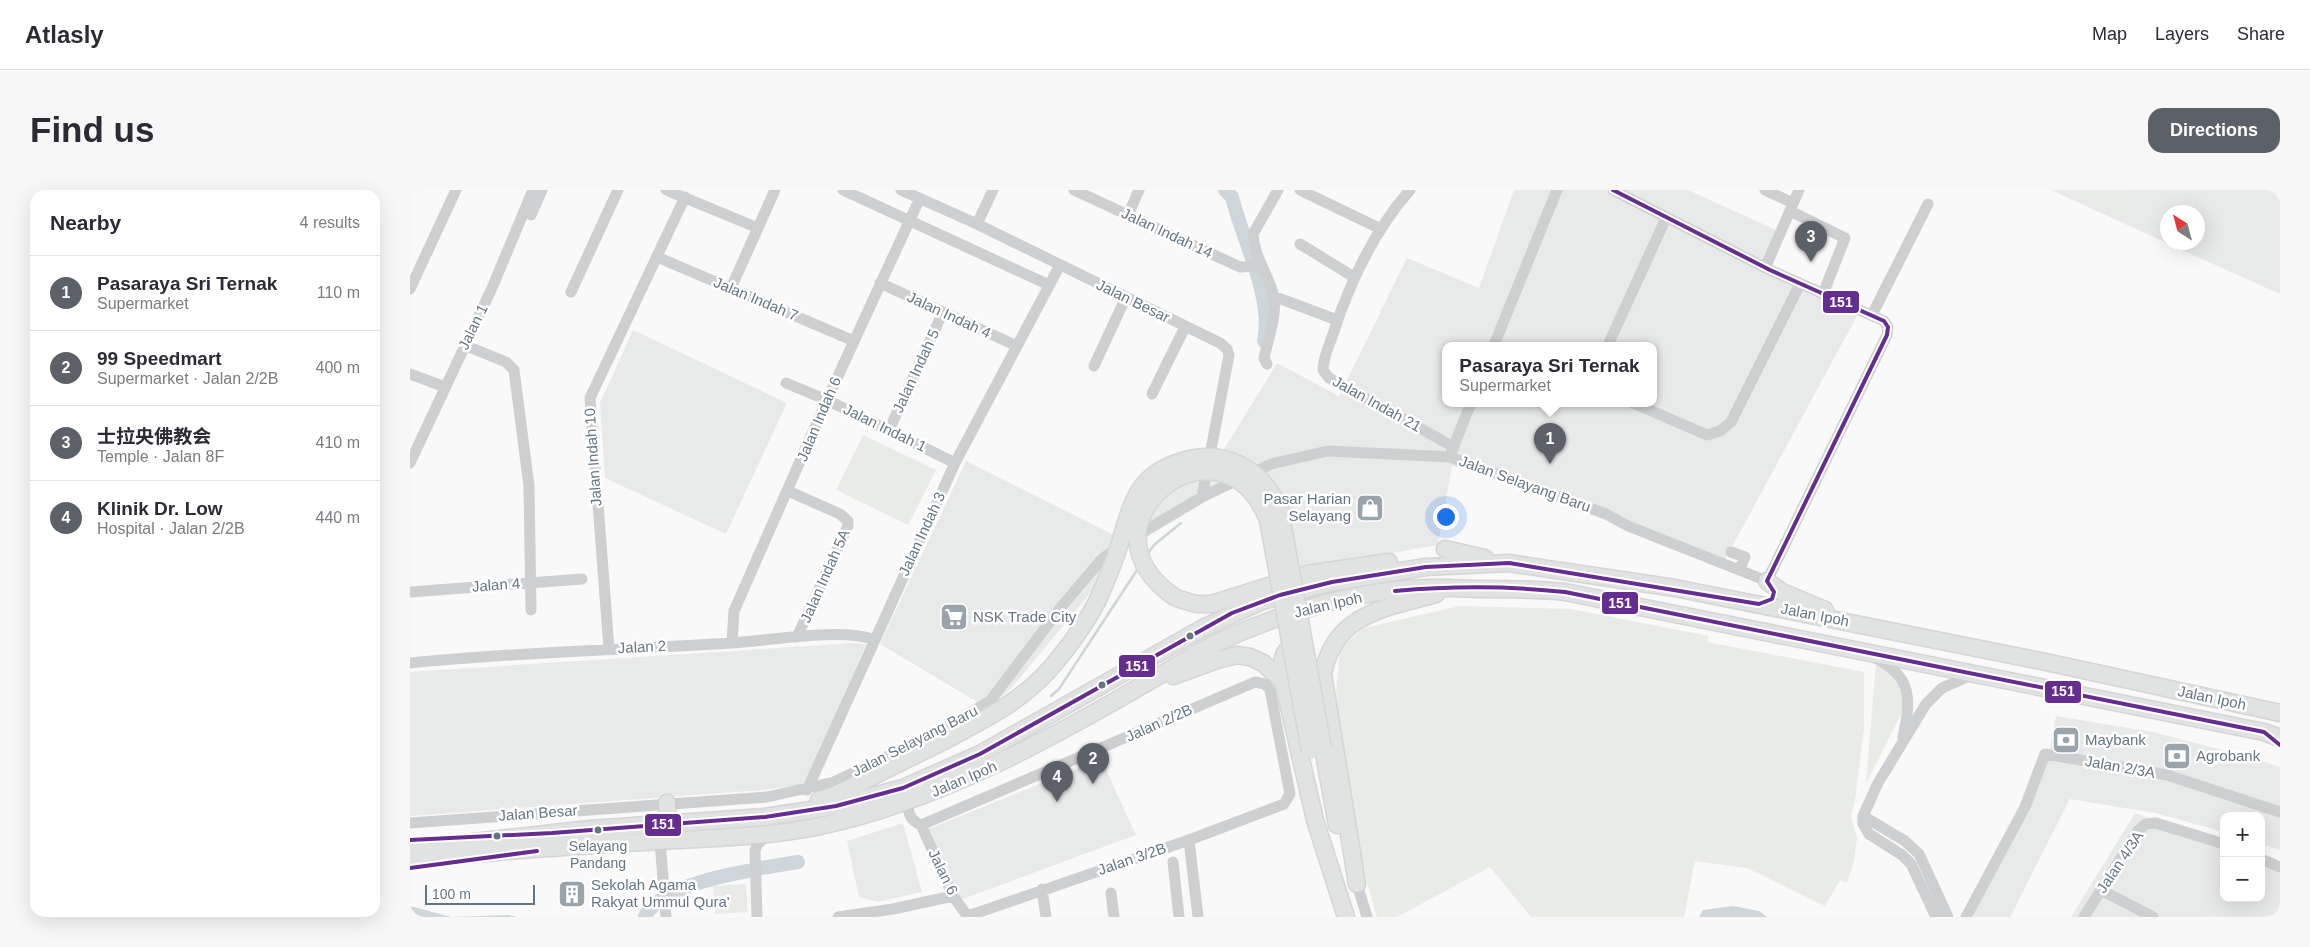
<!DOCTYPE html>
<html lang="en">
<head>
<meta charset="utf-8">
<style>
	body { margin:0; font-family:Helvetica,"Noto Sans SC",sans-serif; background:#f7f7f7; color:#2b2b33 }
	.controls { position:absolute; right:15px; bottom:15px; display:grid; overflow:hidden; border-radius:10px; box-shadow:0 5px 20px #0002 }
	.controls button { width:45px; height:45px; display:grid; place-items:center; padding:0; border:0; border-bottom:1px solid #e1e1e2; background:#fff; color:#2b2b33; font:25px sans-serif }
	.compass { position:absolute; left:1750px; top:15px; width:45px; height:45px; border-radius:50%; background:#fff; box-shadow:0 5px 20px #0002; rotate:324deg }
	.scale { position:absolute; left:15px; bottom:12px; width:110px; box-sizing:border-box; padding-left:5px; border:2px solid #657683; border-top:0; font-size:14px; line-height:18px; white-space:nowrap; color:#657683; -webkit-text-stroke:4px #fff; paint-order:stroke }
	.you { position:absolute; left:1035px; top:326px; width:18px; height:18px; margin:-12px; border:4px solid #fff; border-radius:50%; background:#1a73e8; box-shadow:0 0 0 8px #1a73e833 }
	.badge { display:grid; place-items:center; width:32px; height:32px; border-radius:50%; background:#5c6169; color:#fff; font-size:16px; font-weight:700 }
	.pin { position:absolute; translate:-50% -41px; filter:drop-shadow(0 1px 2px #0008) }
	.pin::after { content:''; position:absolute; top:26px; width:18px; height:15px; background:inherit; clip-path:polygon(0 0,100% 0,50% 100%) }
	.popup { position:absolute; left:1032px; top:152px; width:215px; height:65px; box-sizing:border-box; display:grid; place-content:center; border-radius:10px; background:#fff; filter:drop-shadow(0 1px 4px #0005); font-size:16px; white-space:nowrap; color:#7c7c81 }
	.popup b { font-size:19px; color:#2b2b33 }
	.popup::after { content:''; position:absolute; left:50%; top:100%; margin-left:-10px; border:10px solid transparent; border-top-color:#fff }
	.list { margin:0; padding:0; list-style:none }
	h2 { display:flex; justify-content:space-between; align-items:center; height:65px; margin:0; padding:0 20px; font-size:21px }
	h2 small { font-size:16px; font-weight:400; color:#7c7c81 }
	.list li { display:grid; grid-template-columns:32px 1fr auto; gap:15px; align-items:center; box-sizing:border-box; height:75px; padding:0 20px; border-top:1px solid #e1e1e2 }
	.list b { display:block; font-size:19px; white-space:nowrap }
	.list p { margin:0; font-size:16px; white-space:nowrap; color:#7c7c81 }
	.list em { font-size:16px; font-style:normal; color:#7c7c81 }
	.map { position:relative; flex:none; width:1870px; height:727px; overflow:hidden; border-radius:15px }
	header { display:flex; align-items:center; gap:30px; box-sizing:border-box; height:70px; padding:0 25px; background:#fff; border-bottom:1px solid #e1e1e2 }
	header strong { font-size:24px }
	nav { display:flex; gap:28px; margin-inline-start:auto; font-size:18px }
	.intro { display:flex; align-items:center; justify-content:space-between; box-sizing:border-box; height:120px; padding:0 30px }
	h1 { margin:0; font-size:35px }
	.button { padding:12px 22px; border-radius:15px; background:#5c6169; color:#fff; font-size:18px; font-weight:700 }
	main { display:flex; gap:30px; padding:0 30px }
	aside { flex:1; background:#fff; border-radius:15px; box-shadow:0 5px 20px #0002 }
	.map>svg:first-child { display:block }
	.built { fill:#e8e9e9; fill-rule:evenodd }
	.green { fill:#e8ebe6 }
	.water { fill:#ced6d9 }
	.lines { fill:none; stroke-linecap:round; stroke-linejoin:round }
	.stream { stroke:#ced6d9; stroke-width:2.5 }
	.river { stroke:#ced6d9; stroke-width:14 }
	.highway-casing { stroke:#d5d6d6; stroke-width:19 }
	.minor { stroke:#cecfd0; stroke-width:11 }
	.highway { stroke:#e1e2e2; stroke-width:16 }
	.highway-bridge-casing { stroke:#d5d6d6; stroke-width:19; stroke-linecap:butt }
	.highway-bridge { stroke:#e1e2e2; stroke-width:16 }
	.bus-1-casing { stroke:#fff; stroke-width:8 }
	.bus-1 { stroke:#662d91; stroke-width:4 }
	.bus-dot { fill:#657683; stroke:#fff; stroke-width:2 }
	.labels { text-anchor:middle; stroke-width:5; stroke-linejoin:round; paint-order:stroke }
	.bus-label { font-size:14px; fill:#657683; stroke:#fff }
	.street-label { font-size:15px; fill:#657683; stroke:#fff }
	.poi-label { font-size:15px; fill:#657683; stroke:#fff; text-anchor:start }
	.line-badge { stroke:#fff; stroke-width:2 }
	.badge-label { font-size:14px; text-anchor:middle; font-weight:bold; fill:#fff }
</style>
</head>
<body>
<header>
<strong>Atlasly</strong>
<nav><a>Map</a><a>Layers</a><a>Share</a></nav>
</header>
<div class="intro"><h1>Find us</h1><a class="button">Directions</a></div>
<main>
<aside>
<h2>Nearby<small>4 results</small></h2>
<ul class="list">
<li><span class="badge">1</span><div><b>Pasaraya Sri Ternak</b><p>Supermarket</p></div><em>110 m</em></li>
<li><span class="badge">2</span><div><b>99 Speedmart</b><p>Supermarket · Jalan 2/2B</p></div><em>400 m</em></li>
<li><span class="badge">3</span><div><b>士拉央佛教会</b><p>Temple · Jalan 8F</p></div><em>410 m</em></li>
<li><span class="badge">4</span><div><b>Klinik Dr. Low</b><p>Hospital · Jalan 2/2B</p></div><em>440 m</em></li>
</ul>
</aside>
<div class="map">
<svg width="1870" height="727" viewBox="0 0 1870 727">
	<rect width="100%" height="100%" fill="#f9f9f9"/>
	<!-- built -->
	<path class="built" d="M1104,0H1278L1373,43L1361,75L1453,115L1311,377L1196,329L1104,293L1042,276L1028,355L891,379L875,309L858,285L810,303L717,359L603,496L579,519L470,454L556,271L704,345L811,264L867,173L929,206L997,68L1069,98ZM1036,155H1244V213H1036Z
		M1641,0H1870V104L1785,66ZM1758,22H1788V52H1758Z
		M223,140L377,213L316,344L195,288L190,213Z
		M444,453L456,454L395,594L353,600L0,626V482Z
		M1646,526L1743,542L1836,566L1870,577V660L1851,654V626H1814V642L1745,623L1660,609L1600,727H1560L1638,567Z
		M691,569L726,645L550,710L511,642Z
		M1725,623L1814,656V708H1851V669L1870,676V727H1661Z
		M493,633L512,702L468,712L449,707L437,651Z"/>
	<!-- green -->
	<path class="green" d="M1651,0H1720L1707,27Z
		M453,245L526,280L498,335L426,300Z
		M1050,416L1161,419L1299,446L1297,452L1454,482V538L1445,609L1441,626L1447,648L1444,672L1437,693L1430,690L1415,716L1337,678L1285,671L1274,727H1121L1080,677L987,727H967L958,696L933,572L926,506L930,459L954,438Z
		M1466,473C1483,486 1494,496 1493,520L1456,594Z
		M336,694L338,722L305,724L303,696Z"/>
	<!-- water -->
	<path class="water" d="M0,716L41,727L99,725L107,727H3L0,726Z
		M1323,716L1349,721L1357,727H1289L1293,720Z"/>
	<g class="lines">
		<!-- stream -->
		<path class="stream" d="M739,362L744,355L771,333
			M641,506L649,499L729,377"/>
		<!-- river -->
		<path class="river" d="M815,0L822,7C833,52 863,106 854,151
			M351,678L388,672
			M235,727C248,699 310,686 338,681"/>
		<!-- highway casing -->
		<g class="highway-casing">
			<path id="highway" d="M1035,359L1075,368
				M1357,391L1372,402L1415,420
				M766,408L786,414H801L897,384L979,372
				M763,486L807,470L827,465L840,467L853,473L873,491L905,630L936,727
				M873,491C870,475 871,453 893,454
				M913,558L927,635
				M409,610L427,604L530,553
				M257,613L258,634
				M0,659L180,639L355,627L426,616L493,598L570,564L793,438L852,411L922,392L1016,377L1099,373L1265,398L1636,472L1870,523
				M0,671C83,661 166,656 250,651C303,648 354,647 406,637C551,607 676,527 802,455C865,425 947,399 1018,398C1036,397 1054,399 1071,399C1100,399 1127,399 1155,402L1854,542L1870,548
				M947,694L913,484C924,424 975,418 1026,404"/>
		</g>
		<!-- minor -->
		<path class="minor" d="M256,0L348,38
			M433,0L639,95
			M491,0L567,34L810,153L817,159L819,165L792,307
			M664,0L830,77L851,76
			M890,0L971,39
			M1000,0C963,42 939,94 922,147C918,158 913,169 913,180L919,188L1044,257
			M1355,0L1383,13
			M1380,21L1435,48L1413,104
			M121,25L132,0
			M718,25L729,0
			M567,34L583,0
			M890,54L944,87
			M247,67L444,151
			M1355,78L1389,0
			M470,93L607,156
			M321,98L365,0
			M0,99L46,0
			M161,102L208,0
			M863,106L927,130
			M1462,125L1518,14
			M54,155L96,172L104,180L119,296L121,420
			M1084,155L1147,0
			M1198,155L1256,28
			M857,174L854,168C858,150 867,125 864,107C859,85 844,67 843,44L868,0
			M684,176L716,107
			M0,184L35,197
			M376,193L417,210L545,273
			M742,204L775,137
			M1223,213L1297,245L1310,241L1321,232L1390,94
			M479,240L533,122
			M1041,263L1061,213
			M0,273L82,98L123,0
			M378,301L430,324L438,331V336L387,447
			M726,346L792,307L861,274L918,261L1040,267L1196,324L1218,336L1357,391L1477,145L1478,137L1474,131L1360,80L1203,0
			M1321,362L1335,367L1329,380
			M0,402L172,389
			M322,453L324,421L417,210L510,8
			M199,459L180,208L275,7
			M1464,467C1503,487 1501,509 1493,547
			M0,473C107,462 214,460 321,453C357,451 433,437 464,450
			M397,600L545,273L650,75
			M498,612C498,624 500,630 511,635
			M1453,626L1495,651L1509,664L1538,727
			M0,633L357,607L424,592L526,543L580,511L652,416L691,370L711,355
			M511,635L845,492L855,494L860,500L880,604L874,614L779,650L558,726
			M511,635L543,706L558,727
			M779,650L788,727
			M250,651L256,727
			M1851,669L1870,677
			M763,672L769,727
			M947,694L957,727
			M632,699L636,727
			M1691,700L1743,727
			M701,703L704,727
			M347,727L345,661L347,655L357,644
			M428,727L483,719L543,706
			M1526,727L1501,674L1492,665L1459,644L1453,634V626L1468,593L1516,514L1532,498L1564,484
			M1556,727L1615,617L1635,564L1757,585L1870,622
			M1674,727L1728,641L1736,634L1746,633L1814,654"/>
		<!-- highway -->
		<use href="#highway" class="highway"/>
		<!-- highway-bridge casing -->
		<g class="highway-bridge-casing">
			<path id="highway-bridge" d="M766,408C657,336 810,212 858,330L900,561
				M530,553C574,530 618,509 649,468C666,447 683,424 693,398C699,384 705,370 709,356C721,317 725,286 769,272C784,267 798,265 814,269C841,276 859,294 870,320L913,558"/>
		</g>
		<!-- highway-bridge -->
		<use href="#highway-bridge" class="highway-bridge"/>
		<!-- bus-1 casing -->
		<g class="bus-1-casing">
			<path id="bus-1" d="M985,401C1041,396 1099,396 1155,402L1854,542L1870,555
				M0,650L142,643L355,627L426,616L493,598L570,564L822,423L870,405L922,392L1016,377L1099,373L1349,414L1362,409L1364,402L1357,391L1477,145L1478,137L1474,131L1360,80L1203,0
				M0,678L127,661"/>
		</g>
		<!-- bus-1 -->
		<use href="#bus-1" class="bus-1"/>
	</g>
	<!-- icons -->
	<defs>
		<g id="shop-square" transform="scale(1.4375)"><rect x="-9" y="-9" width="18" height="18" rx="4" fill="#99a4ac" stroke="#fff"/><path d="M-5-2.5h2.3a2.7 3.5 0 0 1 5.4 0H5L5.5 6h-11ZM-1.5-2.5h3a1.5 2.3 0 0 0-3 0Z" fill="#fff"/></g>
		<g id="supermarket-square" transform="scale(1.4375)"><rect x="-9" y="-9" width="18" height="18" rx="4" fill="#99a4ac" stroke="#fff"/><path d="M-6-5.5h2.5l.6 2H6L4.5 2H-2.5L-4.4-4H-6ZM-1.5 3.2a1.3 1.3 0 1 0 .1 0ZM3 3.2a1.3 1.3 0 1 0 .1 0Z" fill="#fff"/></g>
		<g id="bank-square" transform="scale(1.4375)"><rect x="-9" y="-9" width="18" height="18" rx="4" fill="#99a4ac" stroke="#fff"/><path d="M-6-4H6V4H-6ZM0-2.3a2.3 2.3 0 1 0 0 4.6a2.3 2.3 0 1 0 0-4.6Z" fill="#fff"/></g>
		<g id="building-square" transform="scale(1.4375)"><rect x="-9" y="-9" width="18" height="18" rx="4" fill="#99a4ac" stroke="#fff"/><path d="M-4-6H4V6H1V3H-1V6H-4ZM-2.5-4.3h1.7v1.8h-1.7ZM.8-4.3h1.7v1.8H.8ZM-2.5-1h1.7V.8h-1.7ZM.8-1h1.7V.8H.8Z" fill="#fff"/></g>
	</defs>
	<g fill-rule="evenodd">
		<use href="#shop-square" x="960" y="318"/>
		<use href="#supermarket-square" x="544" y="427"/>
		<use href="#bank-square" x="1656" y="550"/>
		<use href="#bank-square" x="1767" y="566"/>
		<use href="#building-square" x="162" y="704"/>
	</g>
	<!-- markers -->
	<g class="bus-dot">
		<circle cx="780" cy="446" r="4.5"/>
		<circle cx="692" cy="495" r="4.5"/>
		<circle cx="188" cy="640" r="4.5"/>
		<circle cx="87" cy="646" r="4.5"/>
	</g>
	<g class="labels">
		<!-- bus labels -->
		<g class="bus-label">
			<text x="188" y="661">Selayang<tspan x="188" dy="17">Pandang</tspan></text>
		</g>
		<!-- street labels -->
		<g class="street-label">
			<text transform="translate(757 43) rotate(25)" y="5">Jalan Indah 14</text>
			<text transform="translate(346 109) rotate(23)" y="5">Jalan Indah 7</text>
			<text transform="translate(723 111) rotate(26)" y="5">Jalan Besar</text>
			<text transform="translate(539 125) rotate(25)" y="5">Jalan Indah 4</text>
			<text transform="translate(63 137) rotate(-64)" y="5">Jalan 1</text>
			<text transform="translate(506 181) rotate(-65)" y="5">Jalan Indah 5</text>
			<text transform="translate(967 214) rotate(29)" y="5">Jalan Indah 21</text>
			<text transform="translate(409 229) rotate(-67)" y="5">Jalan Indah 6</text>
			<text transform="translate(475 238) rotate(26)" y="5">Jalan Indah 1</text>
			<text transform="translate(183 267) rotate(-94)" y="5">Jalan Indah 10</text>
			<text transform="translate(1115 294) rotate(20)" y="5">Jalan Selayang Baru</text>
			<text transform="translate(512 344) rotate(-65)" y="5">Jalan Indah 3</text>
			<text transform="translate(415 386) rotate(-66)" y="5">Jalan Indah 5A</text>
			<text transform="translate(86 395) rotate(-4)" y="5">Jalan 4</text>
			<text transform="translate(918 415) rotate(-13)" y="5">Jalan Ipoh</text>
			<text transform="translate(1405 425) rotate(11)" y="5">Jalan Ipoh</text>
			<text transform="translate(232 457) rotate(-3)" y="5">Jalan 2</text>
			<text transform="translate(1802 508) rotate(12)" y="5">Jalan Ipoh</text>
			<text transform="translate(749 533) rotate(-24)" y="5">Jalan 2/2B</text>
			<text transform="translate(505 551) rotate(-27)" y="5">Jalan Selayang Baru</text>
			<text transform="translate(1710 577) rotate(10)" y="5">Jalan 2/3A</text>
			<text transform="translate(554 589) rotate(-23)" y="5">Jalan Ipoh</text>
			<text transform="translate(128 623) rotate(-4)" y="5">Jalan Besar</text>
			<text transform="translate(722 669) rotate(-19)" y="5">Jalan 3/2B</text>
			<text transform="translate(1710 672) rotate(-56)" y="5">Jalan 4/3A</text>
			<text transform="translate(533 682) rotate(64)" y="5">Jalan 6</text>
		</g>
		<!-- poi labels -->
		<g class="poi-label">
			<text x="941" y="314" text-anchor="end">Pasar Harian<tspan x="941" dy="17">Selayang</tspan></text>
			<text x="563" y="432">NSK Trade City</text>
			<text x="1675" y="555">Maybank</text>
			<text x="1786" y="571">Agrobank</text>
			<text x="181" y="700">Sekolah Agama<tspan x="181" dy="17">Rakyat Ummul Qura'</tspan></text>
		</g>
	</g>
	<g class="line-badge">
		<rect x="1412" y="100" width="38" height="24" rx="5" fill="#662d91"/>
		<rect x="1191" y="401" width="38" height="24" rx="5" fill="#662d91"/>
		<rect x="708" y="464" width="38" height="24" rx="5" fill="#662d91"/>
		<rect x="1634" y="490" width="38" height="24" rx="5" fill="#662d91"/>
		<rect x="234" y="623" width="38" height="24" rx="5" fill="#662d91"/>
	</g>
	<g class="badge-label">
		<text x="1431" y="117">151</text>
		<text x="1210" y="418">151</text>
		<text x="727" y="481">151</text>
		<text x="1653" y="506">151</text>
		<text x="253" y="639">151</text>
	</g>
</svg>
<div class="controls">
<button>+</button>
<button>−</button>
</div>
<svg class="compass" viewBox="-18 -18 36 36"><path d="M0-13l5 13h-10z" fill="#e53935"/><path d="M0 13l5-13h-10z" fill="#7c7c81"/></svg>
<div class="scale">100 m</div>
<div class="you"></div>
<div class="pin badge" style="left:1140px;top:274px">1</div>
<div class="popup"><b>Pasaraya Sri Ternak</b>Supermarket</div>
<div class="pin badge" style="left:683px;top:594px">2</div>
<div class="pin badge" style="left:1401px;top:72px">3</div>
<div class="pin badge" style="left:647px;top:612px">4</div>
</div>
</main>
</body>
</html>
